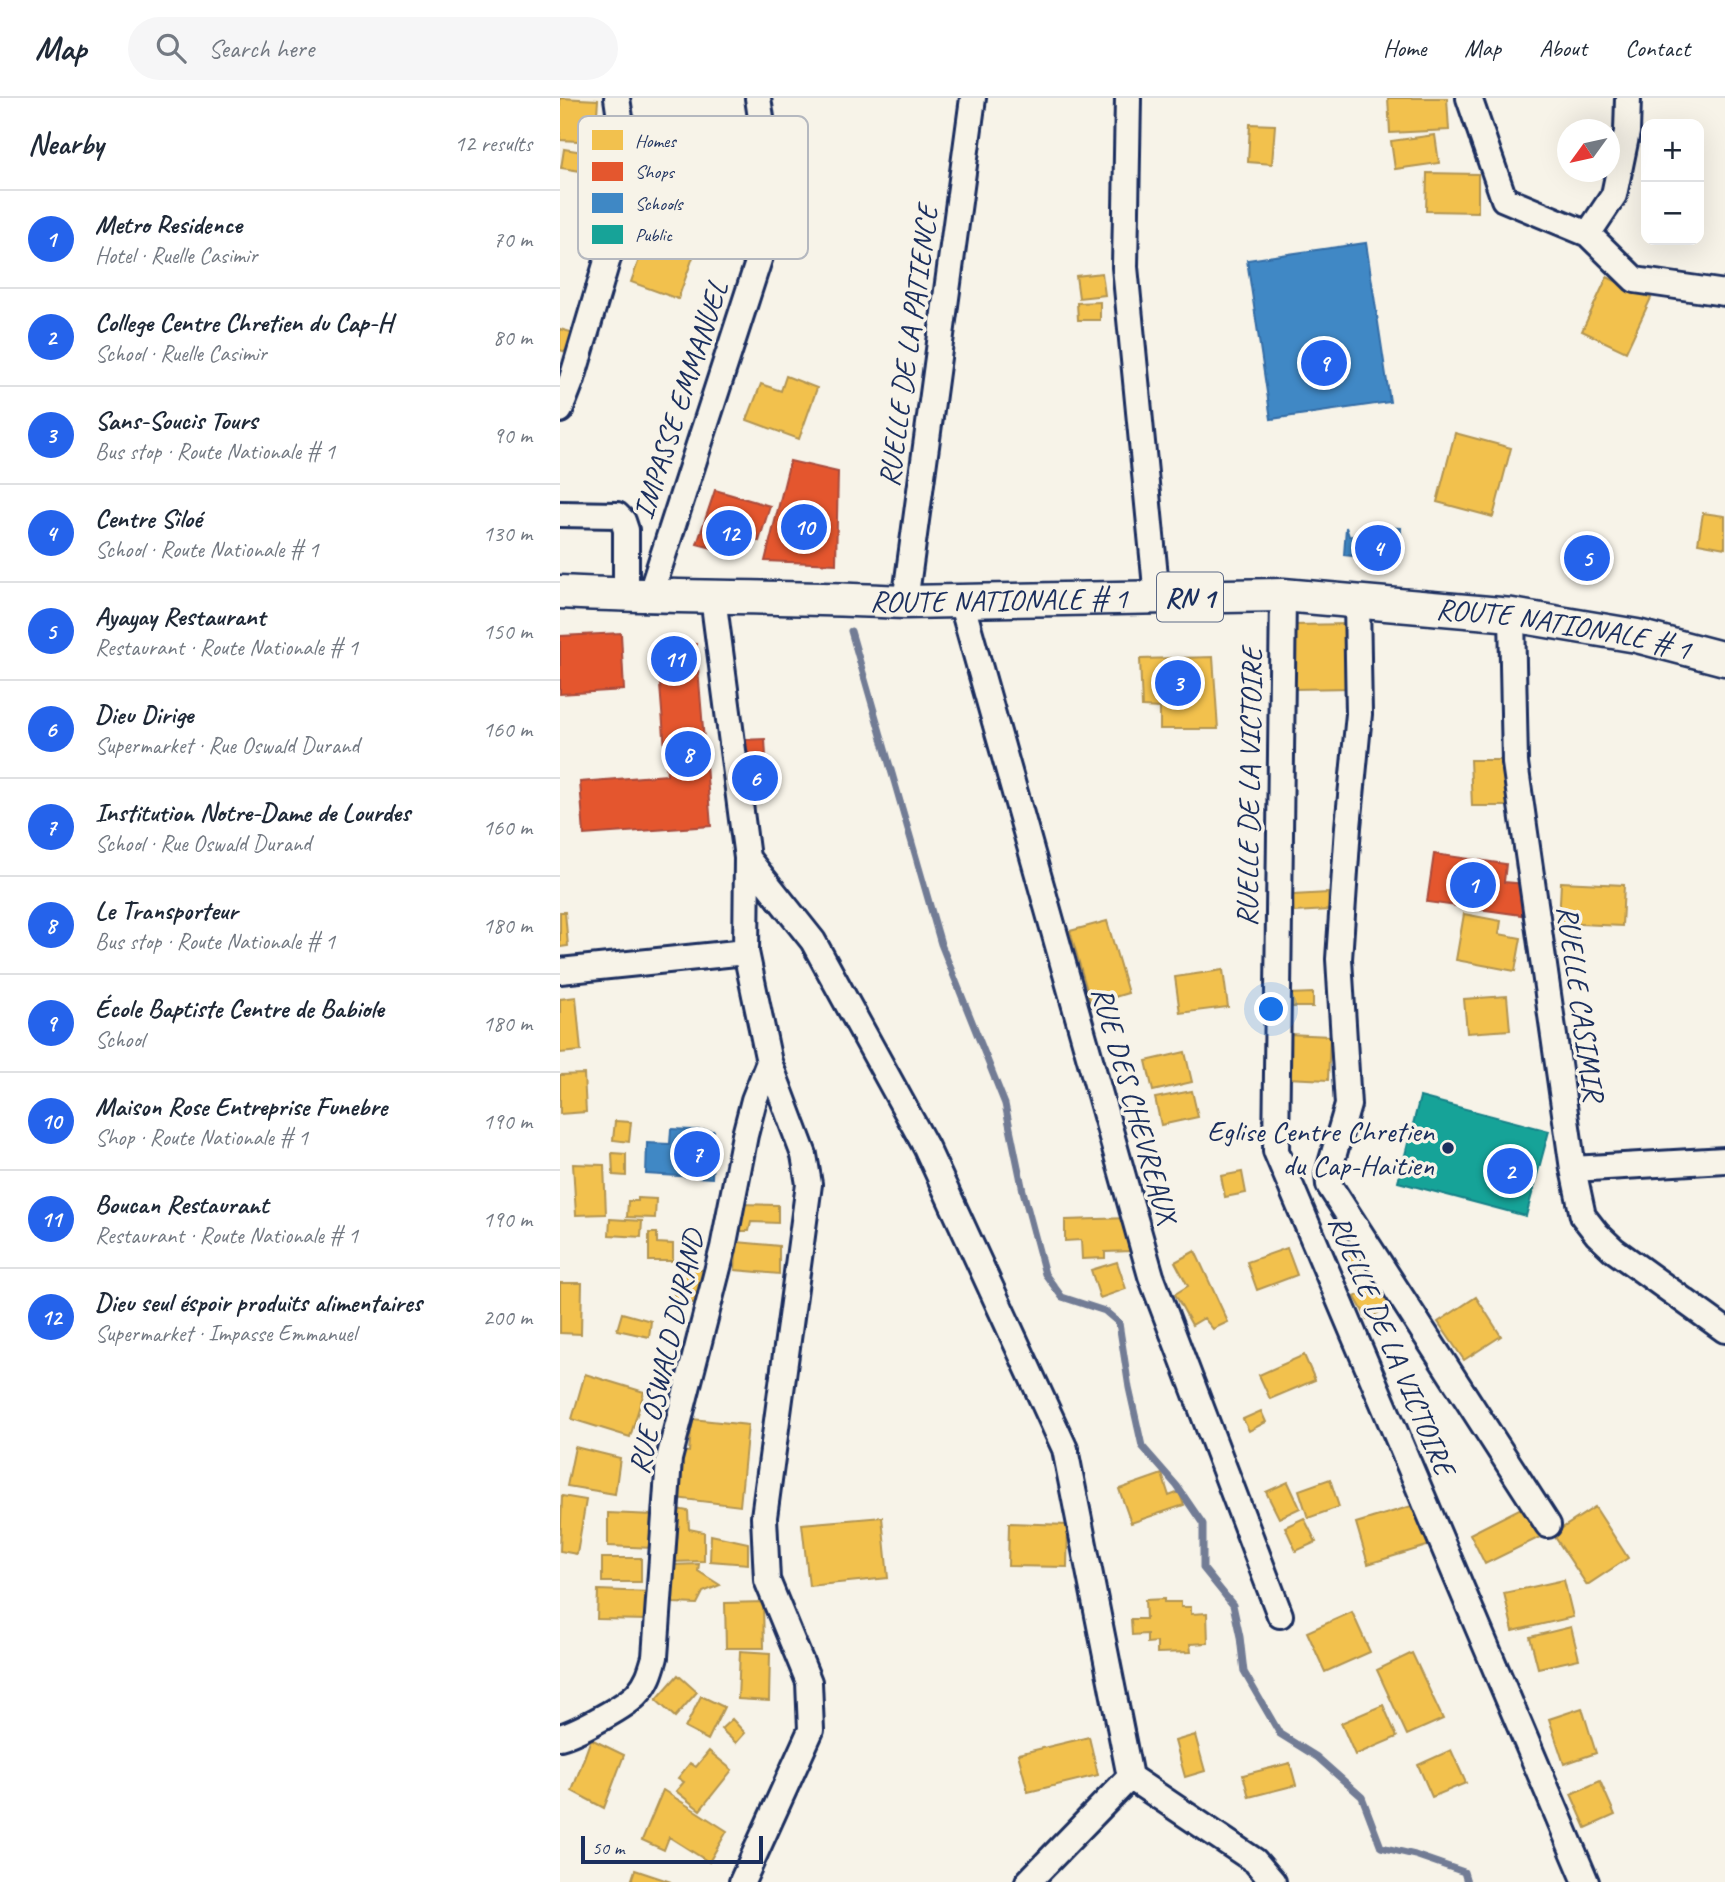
<!DOCTYPE html>
<html lang="en">
<head>
<meta charset="utf-8">
<style>
	body { margin:0; font-family:Caveat,sans-serif; background:#f6f6f7; color:#1f2937 }
	.controls { position:absolute; right:21px; top:21px; display:grid; overflow:hidden; border-radius:14px; box-shadow:0 7px 28px #0002 }
	.controls button { width:63px; height:63px; display:grid; place-items:center; padding:0; border:0; border-bottom:2px solid #e0e1e3; background:#fff; color:#1f2937; font:35px sans-serif }
	.compass { position:absolute; left:997px; top:21px; width:63px; height:63px; border-radius:50%; background:#fff; box-shadow:0 7px 28px #0002; rotate:237deg }
	.scale { position:absolute; left:21px; bottom:18px; width:182px; box-sizing:border-box; padding-left:7px; border:4px solid #1b2f5e; border-top:0; font-size:19px; line-height:24px; white-space:nowrap; color:#1b2f5e; -webkit-text-stroke:5px #f7f3e8; paint-order:stroke }
	.you { position:absolute; left:712px; top:912px; width:24px; height:24px; margin:-18px; border:5px solid #fff; border-radius:50%; background:#1a73e8; box-shadow:0 0 0 10px #1a73e833 }
	.badge { display:grid; place-items:center; width:46px; height:46px; border-radius:50%; background:#2563eb; color:#fff; font-size:23px; font-weight:700 }
	.pin { position:absolute; translate:-50% -50%; border:4px solid #fff; box-shadow:0 2px 7px #0006 }
	.list { margin:0; padding:0; list-style:none }
	h2 { display:flex; justify-content:space-between; align-items:center; height:91px; margin:0; padding:0 28px; font-size:30px }
	h2 small { font-size:23px; font-weight:400; color:#747a83 }
	.list li { display:grid; grid-template-columns:46px 1fr auto; gap:21px; align-items:center; box-sizing:border-box; height:98px; padding:0 28px; border-top:2px solid #e0e1e3 }
	.list b { display:block; font-size:26px; white-space:nowrap }
	.list p { margin:0; font-size:23px; white-space:nowrap; color:#747a83 }
	.list em { font-size:23px; font-style:normal; color:#747a83 }
	.icon { flex:none; width:38px; height:38px; fill:none; stroke:currentColor; stroke-width:2; stroke-linecap:round; stroke-linejoin:round }
	.map { position:relative; flex:none; width:1165px; height:1784px; overflow:hidden }
	header { display:flex; align-items:center; gap:42px; box-sizing:border-box; height:98px; padding:0 35px; background:#fff; border-bottom:2px solid #e0e1e3 }
	header strong { font-size:33px }
	nav { display:flex; gap:38px; margin-inline-start:auto; font-size:24px }
	.search { width:490px; height:63px; background:#f6f6f7; display:flex; align-items:center; gap:18px; box-sizing:border-box; padding:0 24px; border-radius:38px; color:#747a83; font-size:26px }
	main { display:flex }
	aside { flex:1; background:#fff }
	.map>svg:first-child { display:block }
	.homes { fill:#f2c14e; stroke:#b29553; stroke-width:2 }
	.shops { fill:#e4572e; stroke:#a84b3c; stroke-width:2 }
	.schools { fill:#3f88c5; stroke:#346da6; stroke-width:2 }
	.public { fill:#17a398; stroke:#188087; stroke-width:2 }
	.lines { fill:none; stroke-linecap:round; stroke-linejoin:round }
	.stream { stroke:#727c95; stroke-width:7 }
	.minor-casing { stroke:#1b2f5e; stroke-width:30 }
	.major-casing { stroke:#1b2f5e; stroke-width:37 }
	.minor { stroke:#f7f3e8; stroke-width:24 }
	.major { stroke:#f7f3e8; stroke-width:32 }
	.poi-dot { fill:#1b2f5e; stroke:#f7f3e8; stroke-width:2.5 }
	.labels { text-anchor:middle; stroke-width:7; stroke-linejoin:round; paint-order:stroke }
	.shield { fill:#f7f3e8; stroke:#5d6a87; stroke-width:2 }
	.shield-label { font-size:28px; font-weight:bold; fill:#1b2f5e }
	.street-label { font-size:30px; fill:#1b2f5e; stroke:#f7f3e8 }
	.poi-label { font-size:30px; fill:#1b2f5e; stroke:#f7f3e8; text-anchor:end }
	.key { fill:#f7f3e8; stroke:#b5b8bf; stroke-width:2 }
	.key-label { font-size:19px; fill:#1b2f5e }
</style>
</head>
<body>
<header>
<strong>Map</strong>
<div class="search"><svg class="icon" aria-label="search" viewBox="0 0 24 24"><circle cx="10" cy="10" r="6"/><path d="M15 15l6 6"/></svg>Search here</div>
<nav><a>Home</a><a>Map</a><a>About</a><a>Contact</a></nav>
</header>
<main>
<aside>
<h2>Nearby<small>12 results</small></h2>
<ul class="list">
<li><span class="badge">1</span><div><b>Metro Residence</b><p>Hotel · Ruelle Casimir</p></div><em>70 m</em></li>
<li><span class="badge">2</span><div><b>College Centre Chretien du Cap-H</b><p>School · Ruelle Casimir</p></div><em>80 m</em></li>
<li><span class="badge">3</span><div><b>Sans-Soucis Tours</b><p>Bus stop · Route Nationale # 1</p></div><em>90 m</em></li>
<li><span class="badge">4</span><div><b>Centre Siloé</b><p>School · Route Nationale # 1</p></div><em>130 m</em></li>
<li><span class="badge">5</span><div><b>Ayayay Restaurant</b><p>Restaurant · Route Nationale # 1</p></div><em>150 m</em></li>
<li><span class="badge">6</span><div><b>Dieu Dirige</b><p>Supermarket · Rue Oswald Durand</p></div><em>160 m</em></li>
<li><span class="badge">7</span><div><b>Institution Notre-Dame de Lourdes</b><p>School · Rue Oswald Durand</p></div><em>160 m</em></li>
<li><span class="badge">8</span><div><b>Le Transporteur</b><p>Bus stop · Route Nationale # 1</p></div><em>180 m</em></li>
<li><span class="badge">9</span><div><b>École Baptiste Centre de Babiole</b><p>School</p></div><em>180 m</em></li>
<li><span class="badge">10</span><div><b>Maison Rose Entreprise Funebre</b><p>Shop · Route Nationale # 1</p></div><em>190 m</em></li>
<li><span class="badge">11</span><div><b>Boucan Restaurant</b><p>Restaurant · Route Nationale # 1</p></div><em>190 m</em></li>
<li><span class="badge">12</span><div><b>Dieu seul éspoir produits alimentaires</b><p>Supermarket · Impasse Emmanuel</p></div><em>200 m</em></li>
</ul>
</aside>
<div class="map">
<svg width="1165" height="1784" viewBox="0 0 1165 1784">
	<rect width="100%" height="100%" fill="#f7f3e8"/>
	<filter id="ink" filterUnits="userSpaceOnUse"><feTurbulence type="fractalNoise" baseFrequency=".0143" numOctaves="2"/><feDisplacementMap in="SourceGraphic" scale="14" xChannelSelector="R" yChannelSelector="G"/><feConvolveMatrix kernelMatrix="1 2 1 2 8 2 1 2 1" color-interpolation-filters="sRGB"/></filter>
	<g filter="url(#ink)">
		<!-- homes -->
		<path class="homes" d="M0,0L38,2L35,44L0,42Z
			M828,0H887L889,32L830,35Z
			M690,26L715,27L712,66L688,64Z
			M875,37L879,65L835,71L831,43Z
			M4,51L30,55L27,74L1,70Z
			M867,75L918,76V114L866,113Z
			M90,130L137,148L118,201L71,184Z
			M542,175L545,197L519,200L516,178Z
			M1047,179L1091,200L1066,254L1022,233Z
			M540,204V222H518L517,205Z
			M0,231L14,235L9,255L0,252Z
			M226,278L257,290L239,341L187,322L201,286L221,293Z
			M895,335L951,350L933,419L877,404Z
			M1143,415L1165,418V450L1138,445Z
			M791,526L792,590L733,591L732,527Z
			M653,559L658,631H600V610L582,609L580,561Z
			M910,662H949L950,708H912Z
			M1001,784L1064,787L1062,828L999,825Z
			M768,795L769,812L734,814L733,797Z
			M0,814H5L8,848L0,849Z
			M904,816L941,823L939,836L961,840L955,873L896,862Z
			M547,823L568,895L531,906L510,833Z
			M663,872L668,909L620,915L615,879Z
			M753,895V909H729L728,896Z
			M947,898L950,932L907,935L904,901Z
			M16,899L21,953L0,955V901Z
			M728,936L770,938L768,982L726,980Z
			M625,954L632,984L593,993L586,963Z
			M24,976L26,1014L0,1016V977Z
			M632,993L638,1019L601,1027L595,1000Z
			M55,1023L71,1024L69,1044L53,1042Z
			M52,1055L66,1056V1078L53,1077Z
			M13,1066L44,1067L46,1116L16,1117Z
			M682,1074L686,1095L665,1099L661,1078Z
			M78,1100L96,1101L95,1120L67,1119L68,1103H78Z
			M178,1106L218,1107V1125L191,1124L189,1133H178Z
			M569,1120L571,1153L545,1154V1160L522,1161L521,1142L505,1143V1122Z
			M50,1121L82,1123L81,1139L49,1137Z
			M89,1135H97V1145L113,1146V1163H89Z
			M177,1144L219,1148V1176L175,1172Z
			M805,1145L813,1159L795,1171L786,1157Z
			M727,1150L737,1177L697,1192L687,1164Z
			M635,1153L668,1224L653,1231L644,1220L632,1227L615,1196L628,1188L615,1164Z
			M557,1164L566,1191L540,1200L531,1172Z
			M118,1166L153,1175L144,1207L113,1201Z
			M827,1181L839,1203L807,1221L795,1199Z
			M0,1185H22L21,1236L0,1235Z
			M916,1199L941,1238L904,1262L878,1224Z
			M62,1215L91,1223L89,1239L57,1232Z
			M744,1257L755,1282L710,1301L699,1277Z
			M25,1276L84,1294L70,1339L12,1321Z
			M701,1313L706,1324L689,1333L683,1321Z
			M132,1321L188,1327L180,1408L115,1400L120,1353L129,1354Z
			M15,1349L60,1360L55,1396L7,1388Z
			M602,1376L609,1398L619,1394L624,1407L571,1425L559,1391Z
			M770,1381L779,1409L748,1420L739,1392Z
			M728,1384L740,1410L719,1420L706,1394Z
			M2,1398L26,1402L17,1456L0,1453Z
			M858,1406L870,1447L808,1466L796,1425Z
			M965,1408L980,1439L925,1466L910,1436Z
			M1035,1409L1068,1460L1027,1487L993,1436Z
			M111,1410L128,1413L129,1431L144,1434V1463L111,1464Z
			M48,1415L94,1417L93,1450L48,1448Z
			M322,1419L328,1480L249,1488L242,1426Z
			M744,1420L756,1444L736,1453L725,1429Z
			M449,1425L508,1427L507,1469L448,1468Z
			M151,1437L188,1445V1466L150,1463Z
			M42,1460H81V1484H42Z
			M139,1466L138,1473L160,1487L143,1494L137,1506L113,1505L112,1467Z
			M1004,1482L1013,1519L953,1533L944,1495Z
			M38,1492L90,1494L89,1522L37,1521Z
			M604,1501V1504H621V1509H631V1516L647,1515L648,1545L630,1546L631,1554L597,1555V1544L587,1545V1536L572,1537L571,1521H586L585,1502Z
			M203,1504L204,1550H166L165,1505Z
			M792,1514L810,1554L765,1574L747,1534Z
			M1011,1529L1019,1561L978,1570L970,1539Z
			M180,1553L210,1555L209,1603L178,1601Z
			M852,1555L883,1621L847,1637L817,1572Z
			M118,1577L137,1594L115,1619L96,1602Z
			M141,1598L164,1609L148,1642L125,1630Z
			M823,1607L837,1639L795,1657L781,1625Z
			M1022,1610L1036,1655L1004,1666L989,1621Z
			M172,1621L185,1635L176,1645L161,1631Z
			M635,1637L645,1673L625,1679L615,1643Z
			M529,1639L538,1677L468,1694L458,1656Z
			M31,1641L64,1657L44,1710L12,1693Z
			M891,1652L906,1685L872,1699L858,1667Z
			M149,1653L172,1672L140,1712L116,1693L124,1684L118,1680L130,1665L136,1669Z
			M730,1665L736,1687L689,1699L683,1677Z
			M1040,1683L1055,1717L1026,1730L1011,1696Z
			M103,1692L167,1733L149,1764L109,1739L104,1752L82,1742Z
			M75,1772L111,1784H71Z"/>
		<!-- shops -->
		<path class="shops" d="M230,363L278,374L276,466L205,463Z
			M155,392L210,408L199,443L179,439L172,455L137,446Z
			M61,535L64,592L0,596V538Z
			M136,546L151,728L24,737L20,684L107,677L97,549Z
			M205,641L206,658L181,659V642Z
			M192,669L204,670L202,686L183,684L185,673H192Z
			M874,756L946,766L944,784L966,786L962,817L867,804Z"/>
		<!-- schools -->
		<path class="schools" d="M806,145L830,304L711,321L687,162Z
			M786,429L789,438L811,439L816,429L841,430L840,463L784,457Z
			M111,1031L154,1033L152,1080L86,1076L87,1045L110,1046Z"/>
		<!-- public -->
		<path class="public" d="M860,999L989,1033L966,1118L838,1084Z"/>
		<g class="lines">
			<!-- stream -->
			<path class="stream" d="M291,533L381,846L445,1006L463,1093L485,1176L502,1199L545,1213L559,1225L569,1290L582,1348L617,1388L643,1426V1470L673,1507L680,1539L684,1574L720,1636L757,1659L802,1699L821,1749L855,1757L904,1774L907,1784"/>
			<!-- minor casing -->
			<g class="minor-casing">
				<path id="minor" d="M568,0L565,169L597,499
					M909,0L944,101L1028,136L1075,182L1165,195
					M1028,136L1054,97L1067,34L1068,0
					M0,312L12,281L50,153L60,20L57,0
					M0,416L57,417L63,423L66,432V497
					M723,497L716,1053L1026,1784
					M90,498L215,112L198,0
					M153,499L187,760L186,854L209,964L244,1057L249,1086L204,1419L207,1482L249,1584L251,1632L182,1784
					M401,503L591,1178L720,1517
					M345,504L413,0
					M797,504L799,616L788,729L779,861L788,1007L768,1076L769,1087L988,1427
					M952,517L955,665L1013,1071L1023,1118L1037,1136L1054,1152L1165,1232
					M187,760L253,843L366,1049L505,1351L570,1679L695,1763L713,1784
					M0,873L186,854
					M1013,1071L1165,1062
					M0,1639C18,1634 67,1608 78,1595C88,1584 91,1573 95,1559L109,1361L163,1150L185,1037L194,1002L209,964
					M468,1784L570,1679"/>
			</g>
			<!-- major casing -->
			<g class="major-casing">
				<g id="major">
					<path id="s1" d="M0,494C115,500 230,498 345,504L723,497L952,517L1077,538L1165,561"/>
				</g>
			</g>
			<!-- minor -->
			<use href="#minor" class="minor"/>
			<!-- major -->
			<use href="#major" class="major"/>
		</g>
	</g>
	<!-- markers -->
	<circle class="poi-dot" cx="888" cy="1050" r="7"/>
	<g class="labels">
		<!-- shield labels -->
		<rect class="shield" x="597" y="474.5" width="66" height="49" rx="5"/>
		<g class="shield-label">
			<text x="630" y="509">RN 1</text>
		</g>
		<!-- street labels -->
		<g class="street-label">
			<text transform="translate(348 248) rotate(-82)" y="10">RUELLE DE LA PATIENCE</text>
			<text transform="translate(120 302) rotate(-72)" y="10">IMPASSE EMMANUEL</text>
			<text dy="10" stroke="none"><textPath href="#s1" startOffset="439">ROUTE NATIONALE # 1</textPath></text>
			<text dy="10" stroke="none"><textPath href="#s1" startOffset="1006">ROUTE NATIONALE # 1</textPath></text>
			<text transform="translate(689 689) rotate(-89)" y="10">RUELLE DE LA VICTOIRE</text>
			<text transform="translate(1021 905) rotate(82)" y="10">RUELLE CASIMIR</text>
			<text transform="translate(575 1007) rotate(74)" y="10">RUE DES CHEVREAUX</text>
			<text transform="translate(832 1247) rotate(67)" y="10">RUELLE DE LA VICTOIRE</text>
			<text transform="translate(106 1254) rotate(-77)" y="10">RUE OSWALD DURAND</text>
		</g>
		<!-- poi labels -->
		<g class="poi-label">
			<text x="874" y="1043">Eglise Centre Chretien<tspan x="874" dy="34">du Cap-Haitien</tspan></text>
		</g>
	</g>
	<!-- legend -->
	<rect x="18" y="18" width="230" height="143" rx="10" class="key"/>
	<rect x="32" y="32" width="31" height="20" fill="#f2c14e"/>
	<rect x="32" y="64" width="31" height="19" fill="#e4572e"/>
	<rect x="32" y="95" width="31" height="20" fill="#3f88c5"/>
	<rect x="32" y="127" width="31" height="19" fill="#17a398"/>
	<g class="key-label">
		<text x="75" y="49">Homes</text>
		<text x="75" y="80">Shops</text>
		<text x="75" y="112">Schools</text>
		<text x="75" y="143">Public</text>
	</g>
</svg>
<div class="controls">
<button>+</button>
<button>−</button>
</div>
<svg class="compass" viewBox="-18 -18 36 36"><path d="M0-13l5 13h-10z" fill="#e53935"/><path d="M0 13l5-13h-10z" fill="#747a83"/></svg>
<div class="scale">50 m</div>
<div class="you"></div>
<div class="pin badge" style="left:913px;top:787px">1</div>
<div class="pin badge" style="left:950px;top:1073px">2</div>
<div class="pin badge" style="left:618px;top:585px">3</div>
<div class="pin badge" style="left:818px;top:450px">4</div>
<div class="pin badge" style="left:1027px;top:460px">5</div>
<div class="pin badge" style="left:195px;top:680px">6</div>
<div class="pin badge" style="left:137px;top:1056px">7</div>
<div class="pin badge" style="left:128px;top:656px">8</div>
<div class="pin badge" style="left:764px;top:265px">9</div>
<div class="pin badge" style="left:244px;top:429px">10</div>
<div class="pin badge" style="left:114px;top:561px">11</div>
<div class="pin badge" style="left:169px;top:435px">12</div>
</div>
</main>
</body>
</html>
